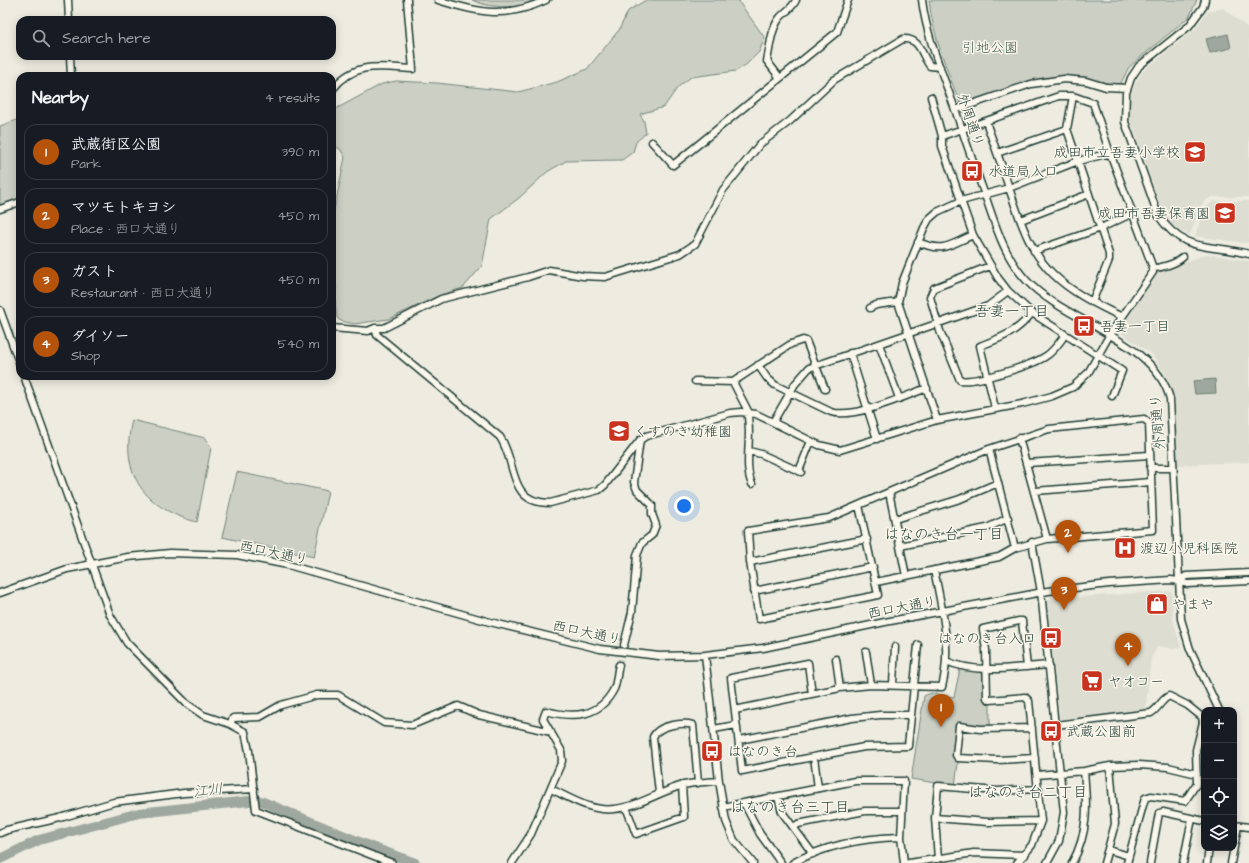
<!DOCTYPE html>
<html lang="en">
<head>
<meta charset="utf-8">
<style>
	body { margin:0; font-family:"Architects Daughter","Klee One",sans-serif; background:#242831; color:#f1f3f6 }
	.controls { position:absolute; right:12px; bottom:12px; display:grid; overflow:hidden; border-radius:8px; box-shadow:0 2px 10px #0003 }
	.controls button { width:36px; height:36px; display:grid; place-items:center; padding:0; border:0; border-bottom:1px solid #363941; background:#171b24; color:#f1f3f6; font:20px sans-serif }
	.you { position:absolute; left:684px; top:506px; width:14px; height:14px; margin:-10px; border:3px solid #fff; border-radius:50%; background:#1a73e8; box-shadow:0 0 0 6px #1a73e833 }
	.badge { display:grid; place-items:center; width:26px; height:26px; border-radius:50%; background:#b45309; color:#fff; font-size:13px; font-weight:700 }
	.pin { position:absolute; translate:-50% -33px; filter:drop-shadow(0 1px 2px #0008) }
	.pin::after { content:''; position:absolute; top:21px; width:14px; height:12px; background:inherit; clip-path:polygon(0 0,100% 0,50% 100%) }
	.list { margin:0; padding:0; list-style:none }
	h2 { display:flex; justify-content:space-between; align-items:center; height:52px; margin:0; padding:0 16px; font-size:17px }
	h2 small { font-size:13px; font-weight:400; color:#9ea1a6 }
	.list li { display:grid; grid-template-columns:26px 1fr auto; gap:12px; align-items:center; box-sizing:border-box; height:56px; margin:0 8px 8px; padding:0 8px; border:1px solid #363941; border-radius:12px }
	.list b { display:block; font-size:15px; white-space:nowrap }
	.list p { margin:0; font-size:13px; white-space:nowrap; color:#9ea1a6 }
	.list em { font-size:13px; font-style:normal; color:#9ea1a6 }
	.icon { flex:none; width:22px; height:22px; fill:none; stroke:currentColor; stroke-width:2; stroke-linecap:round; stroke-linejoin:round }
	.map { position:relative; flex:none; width:1249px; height:863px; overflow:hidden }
	.search { position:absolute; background:#171b24; box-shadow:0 2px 10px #0003; left:16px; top:16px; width:320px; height:44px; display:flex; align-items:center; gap:10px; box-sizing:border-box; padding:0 14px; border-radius:12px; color:#9ea1a6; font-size:15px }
	.panel { position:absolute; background:#171b24; box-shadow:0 2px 10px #0003; left:16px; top:72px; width:320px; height:308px; border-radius:12px }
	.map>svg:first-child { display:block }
	.built { fill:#ddddd2 }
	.green { fill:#cbcfc4; stroke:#75867c }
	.water { fill:#9fa89f; stroke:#6c7d74 }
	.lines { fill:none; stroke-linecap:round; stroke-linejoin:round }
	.river { stroke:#9fa89f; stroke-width:10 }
	.minor-tunnel { stroke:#c5c9be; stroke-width:6; stroke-dasharray:6 3; stroke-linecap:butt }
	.minor-casing { stroke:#1f3d34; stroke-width:9 }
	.minor { stroke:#fbf7ec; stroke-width:6 }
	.labels { text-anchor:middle; stroke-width:3; stroke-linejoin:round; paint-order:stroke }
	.park-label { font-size:14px; fill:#415a51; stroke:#fbf7ec }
	.street-label { font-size:14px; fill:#1f3d34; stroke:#fbf7ec }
	.poi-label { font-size:14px; fill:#1f3d34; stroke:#fbf7ec; text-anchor:start }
	.neighbourhood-label { font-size:15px; fill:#1f3d34; stroke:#fbf7ec }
	.water-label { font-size:15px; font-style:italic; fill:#455d54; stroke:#fbf7ec }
</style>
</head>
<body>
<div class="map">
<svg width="1249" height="863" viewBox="0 0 1249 863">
	<rect width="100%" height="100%" fill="#eeece1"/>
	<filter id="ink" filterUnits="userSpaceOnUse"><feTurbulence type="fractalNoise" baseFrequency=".025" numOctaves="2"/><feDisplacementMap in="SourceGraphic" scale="8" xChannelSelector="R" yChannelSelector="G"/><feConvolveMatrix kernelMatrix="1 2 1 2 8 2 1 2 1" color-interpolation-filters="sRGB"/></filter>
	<g filter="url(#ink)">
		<!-- built -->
		<path class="built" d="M1223,8L1249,29V197H1213L1208,199L1202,204L1190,235L1178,230L1168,221L1161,207L1130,120L1129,102L1135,84L1143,71L1196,28L1207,12Z
			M1214,201H1249V242L1245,243L1195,236L1204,209Z
			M1207,254L1249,261V462L1177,465L1175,398L1168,379L1152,354L1122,334L1119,326L1153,273Z
			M1170,591L1172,592L1173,620L1181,647L1174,649L1158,646L1151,658L1146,704L1147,712L1062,721L1060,720L1047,602L1049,599Z"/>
		<!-- green -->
		<path class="green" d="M472,0H553C527,5 497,12 472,0Z
			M646,0H740L739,2L765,38L759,52L747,64L736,71L691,77L678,87L664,107L640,114L644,121L646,133L636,142L633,152L622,160L566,161L547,172L519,198L491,219L482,266L463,288L440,295L389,319L354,324L341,321L337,318L335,300L336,286L332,281V220L345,157L340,149L332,145V111L382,84L396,81L437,83L518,92L557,82L587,69L619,30L628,11Z
			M929,0H1197L1189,17L1129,67L1120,85L1065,76L1043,78L961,106C948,72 933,37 929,0Z
			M20,119V204L0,207V126Z
			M132,420L205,438L211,448L197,522C145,509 119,474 132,420Z
			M237,472L328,491L314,557L222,537Z
			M960,669L990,674V726L988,728L963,725L955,786L911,779L924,696L931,693L954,697Z"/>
		<!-- water -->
		<path class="water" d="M1228,34L1231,48L1210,53L1206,39Z
			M1215,379L1216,393L1195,394L1193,381Z"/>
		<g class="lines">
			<!-- river -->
			<path class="river" d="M0,859L39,840L139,813L249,801H261L374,848L415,863"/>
			<!-- minor-tunnel -->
			<path class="minor-tunnel" d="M619,665L624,647"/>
			<!-- minor casing -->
			<g class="minor-casing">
				<path id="minor" d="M68,0L69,20
					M438,0C479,13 506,19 546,0
					M922,0C927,41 945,79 958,118C967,145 976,171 986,198C996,227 1005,258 1027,281C1067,323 1155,340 1170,399L1181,619L1190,649L1219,710
					M1205,0L1203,7L1189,26L1139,66L1131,78L1126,93L1125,122L1158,215C1185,255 1209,243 1249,254
					M70,56L71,76
					M780,78L767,61C770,47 771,30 779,19C784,12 793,8 796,0
					M332,90C354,61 380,67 413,69L407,0
					M1073,96L1067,129L1109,254V260L1092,302
					M931,97L942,136V146L973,235L998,278L1008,291L1032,313L1122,371L1112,396
					M955,110L1031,84L1064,79L1086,81L1106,87L1127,88
					M986,122C994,144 1002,166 1009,188C1020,219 1028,250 1053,274C1072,293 1098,305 1122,317
					M652,142L673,165L837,32L848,0
					M997,153L1067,129
					M0,209L20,202
					M1021,220L1089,194
					M918,242C944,253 949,245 973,235
					M1034,251L1101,228L1133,213
					M990,266L934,288L930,297L940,331L960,380C976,383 1033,365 1046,356C1054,351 1059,343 1065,335
					M1153,268C1162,268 1177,263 1183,257
					M870,308L876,305L898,302
					M0,310L20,365
					M332,328L368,331L375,328H384L441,299L528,277L549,270L583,276L605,277L680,254L695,244L723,190L760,144L790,121L834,80L903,39C921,38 921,55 930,66L940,67
					M375,328L377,335L500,437C518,464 507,503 550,503L599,490L605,485L640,440L646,436L730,413L741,412L756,414L819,445L840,450L937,420L1022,404L1052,396L1073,387L1088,373L1109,336L1153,272V268L1110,153L1093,103L1073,96H1059L942,136
					M879,344L899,398
					M850,353L877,439
					M758,365L767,378L775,385L831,412C854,419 903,397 927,388
					M24,376L110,615L127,643L187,704L203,715L230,724L245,732L249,751L256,810L392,863
					M695,381L733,382L791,344L803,340L806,341L825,389
					M733,382L748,411L747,412C753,434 743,466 752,484
					M995,408L980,346C1003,337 1016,333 1032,313
					M937,420L898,302L902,283L924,228L929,219L937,212L961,201L1009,188L1078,161L1110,153
					M773,422L795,384L809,368L988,306L1008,291
					M1019,438L1047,539
					M989,449L1015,548
					M749,451L761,454L801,472
					M1027,463L1149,455
					M1150,468H1173
					M799,471L811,441
					M1035,491L1151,482
					M889,492L906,576
					M859,505L878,595L759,619L750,562L748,531L829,518L989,449L1049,429L1144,419L1149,423L1153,530L1047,539L1015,548L999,557L876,582
					M895,519L960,499L998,483
					M1032,542L1041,592L1064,812L1059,841L1047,863
					M900,546L987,528L1008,518
					M750,562L867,539
					M1179,581L1186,576L1249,573
					M754,591L873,567
					M0,593L67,569L128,557L170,553L237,555L288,565L490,622L600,649L659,656L705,655L763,648L885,622L1048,591L1109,584L1171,580L1179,581L1187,584L1249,581
					M624,645L632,612L637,555L642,543L652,535L656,525L652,514V505L637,490L634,482L640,440
					M866,652L871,685
					M705,655L719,781L726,821L734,840L753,863
					M836,659L840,688
					M946,661C978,675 1015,667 1049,665
					M893,684L895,647
					M812,694L808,663L731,678L742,771L864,747L908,746L918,645
					M735,710L840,688L871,685L942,687C952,648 942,608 934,570
					M230,724L233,718L260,717L281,705L317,695H338L384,723L412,725L458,706L479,715L551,732
					M1056,725L1151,713C1159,708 1161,700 1169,696L1187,705L1202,717L1203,722L1196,750L1197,783L1185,801L1151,796L1145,798L1127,863
					M1032,728L980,729L959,726L956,755L958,758L997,760L1035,758
					M714,729L736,725
					M739,740L852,718L880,715H911
					M814,757L818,788
					M1037,775L1084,771L1110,766L1139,765L1168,767L1197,774
					M551,789C570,798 592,812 614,809C636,807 656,794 677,787C690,782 706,782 719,781
					M659,793L653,737C658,725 683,722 693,725L698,783
					M778,797L782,812L813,854
					M744,803L760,834L781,863
					M626,807L636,834L684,817L682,785
					M723,807L855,781H904L901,837L904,863
					M935,818L988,822L1041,821
					M1234,825L1249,827
					M794,827L798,824L865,811H901
					M0,833L7,830L60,818L114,802L184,793L254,789
					M1109,850L1129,856
					M938,859L935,818L938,786L997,791L1039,789
					M512,863L531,834L562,761L561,750L543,719L546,711C573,718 599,718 614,689C617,682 617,672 619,665
					M793,863C825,845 864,838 901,837
					M909,863L974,853L1025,855
					M1017,863L1032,845L1041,821L1029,701L1025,697L990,700L987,698L986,650L983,629L1019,621H1022L1027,667
					M1072,863C1089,833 1087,804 1084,771
					M1104,863L1115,824L1110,766
					M1150,863L1159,813L1163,812L1204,821
					M1183,863L1192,819
					M1207,863L1209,848
					M1231,863L1238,826"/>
			</g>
			<!-- minor -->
			<use href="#minor" class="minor"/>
		</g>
	</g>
	<!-- icons -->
	<defs>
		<g id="school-square" transform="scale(1.15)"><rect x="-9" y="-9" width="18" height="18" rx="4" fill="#c8321e" stroke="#fbf7ec"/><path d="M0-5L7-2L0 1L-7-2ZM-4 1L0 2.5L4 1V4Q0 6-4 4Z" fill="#fff"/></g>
		<g id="bus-square" transform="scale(1.15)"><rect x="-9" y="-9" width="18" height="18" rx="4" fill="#c8321e" stroke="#fbf7ec"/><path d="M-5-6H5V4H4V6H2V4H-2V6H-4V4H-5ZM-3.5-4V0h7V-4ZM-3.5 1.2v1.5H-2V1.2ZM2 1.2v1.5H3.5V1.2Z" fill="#fff"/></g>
		<g id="hospital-square" transform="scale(1.15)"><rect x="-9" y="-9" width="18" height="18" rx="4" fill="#c8321e" stroke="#fbf7ec"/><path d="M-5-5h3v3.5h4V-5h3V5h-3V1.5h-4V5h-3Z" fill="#fff"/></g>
		<g id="shop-square" transform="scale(1.15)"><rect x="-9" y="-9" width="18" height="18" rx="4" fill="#c8321e" stroke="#fbf7ec"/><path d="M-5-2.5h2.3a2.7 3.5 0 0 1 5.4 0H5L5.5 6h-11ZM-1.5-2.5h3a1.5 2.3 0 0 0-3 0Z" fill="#fff"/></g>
		<g id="supermarket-square" transform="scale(1.15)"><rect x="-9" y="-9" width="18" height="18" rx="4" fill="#c8321e" stroke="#fbf7ec"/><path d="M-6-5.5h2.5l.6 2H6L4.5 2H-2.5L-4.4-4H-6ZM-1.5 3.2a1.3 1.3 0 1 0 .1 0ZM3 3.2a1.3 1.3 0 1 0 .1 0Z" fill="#fff"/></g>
	</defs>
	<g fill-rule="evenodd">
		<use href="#school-square" x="1195" y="152"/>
		<use href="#bus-square" x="972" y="171"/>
		<use href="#school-square" x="1225" y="213"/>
		<use href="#bus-square" x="1084" y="326"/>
		<use href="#school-square" x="619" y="431"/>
		<use href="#hospital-square" x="1125" y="548"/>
		<use href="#shop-square" x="1157" y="604"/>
		<use href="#bus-square" x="1051" y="638"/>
		<use href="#supermarket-square" x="1092" y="681"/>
		<use href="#bus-square" x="1051" y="731"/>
		<use href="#bus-square" x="712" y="751"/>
	</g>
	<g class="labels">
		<!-- park labels -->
		<g class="park-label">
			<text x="990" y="52">引地公園</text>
		</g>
		<!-- street labels -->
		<g class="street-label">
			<text transform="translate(971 120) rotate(71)" y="5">外周通り</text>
			<text transform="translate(1157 422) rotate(-95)" y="5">外周通り</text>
			<text transform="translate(274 552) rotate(12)" y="5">西口大通り</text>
			<text transform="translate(902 607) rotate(-11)" y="5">西口大通り</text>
			<text transform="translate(587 632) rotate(12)" y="5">西口大通り</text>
		</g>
		<!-- poi labels -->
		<g class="poi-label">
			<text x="1180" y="157" text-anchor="end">成田市立吾妻小学校</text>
			<text x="988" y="176">水道局入口</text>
			<text x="1210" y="218" text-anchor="end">成田市吾妻保育園</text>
			<text x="1100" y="331">吾妻一丁目</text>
			<text x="634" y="436">くすのき幼稚園</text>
			<text x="1140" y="553">渡辺小児科医院</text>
			<text x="1172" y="609">やまや</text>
			<text x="1036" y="643" text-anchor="end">はなのき台入口</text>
			<text x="1108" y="686">ヤオコー</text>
			<text x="1066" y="736">武蔵公園前</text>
			<text x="728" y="756">はなのき台</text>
		</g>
		<!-- neighbourhood labels -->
		<g class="neighbourhood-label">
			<text x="1012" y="316">吾妻一丁目</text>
			<text x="944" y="539">はなのき台一丁目</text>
			<text x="1028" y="797">はなのき台二丁目</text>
			<text x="790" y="812">はなのき台三丁目</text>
		</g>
		<!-- water labels -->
		<g class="water-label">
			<text transform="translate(208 790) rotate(-6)" y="5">江川</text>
		</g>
	</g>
</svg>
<div class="controls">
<button>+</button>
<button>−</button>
<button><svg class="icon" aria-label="locate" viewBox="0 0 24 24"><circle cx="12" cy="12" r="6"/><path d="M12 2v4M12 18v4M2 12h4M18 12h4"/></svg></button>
<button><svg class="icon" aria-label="layers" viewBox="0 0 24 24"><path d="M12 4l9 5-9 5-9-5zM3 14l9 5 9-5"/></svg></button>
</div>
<div class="you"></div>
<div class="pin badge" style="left:941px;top:727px">1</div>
<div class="pin badge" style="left:1068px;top:553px">2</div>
<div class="pin badge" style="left:1064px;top:610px">3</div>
<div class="pin badge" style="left:1128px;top:666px">4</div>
<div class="search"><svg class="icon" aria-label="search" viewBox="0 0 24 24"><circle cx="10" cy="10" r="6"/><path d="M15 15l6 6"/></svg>Search here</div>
<section class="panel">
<h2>Nearby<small>4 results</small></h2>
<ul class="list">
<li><span class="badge">1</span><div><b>武蔵街区公園</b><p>Park</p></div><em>390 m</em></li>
<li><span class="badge">2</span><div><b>マツモトキヨシ</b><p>Place · 西口大通り</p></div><em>450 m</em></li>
<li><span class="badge">3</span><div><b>ガスト</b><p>Restaurant · 西口大通り</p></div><em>450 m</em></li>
<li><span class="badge">4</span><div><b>ダイソー</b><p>Shop</p></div><em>540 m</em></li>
</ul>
</section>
</div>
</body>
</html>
